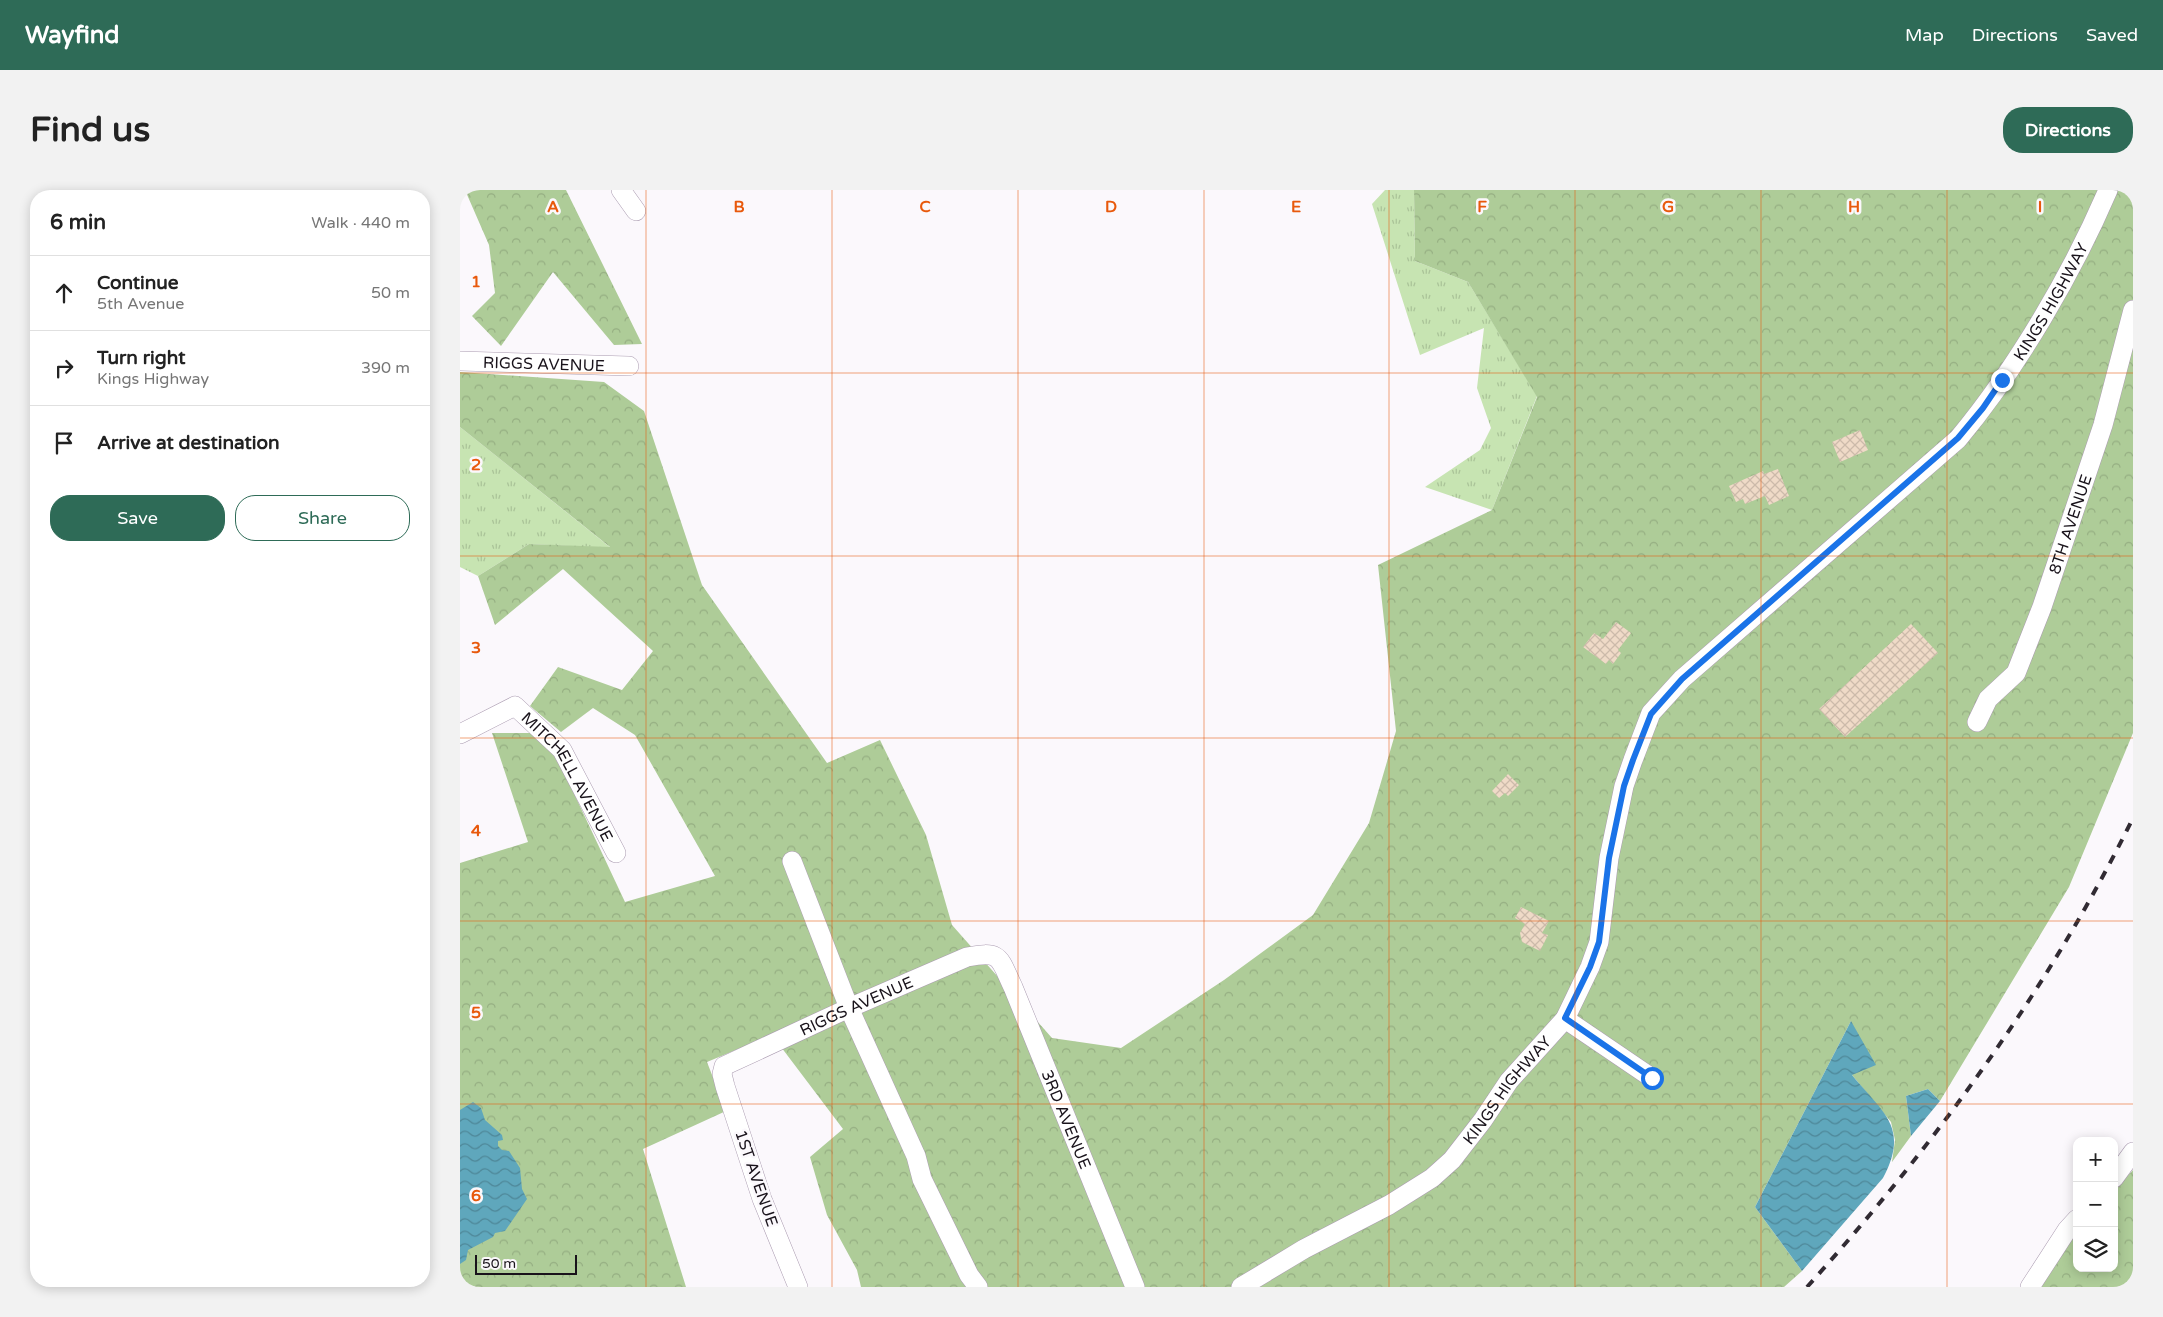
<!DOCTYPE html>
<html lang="en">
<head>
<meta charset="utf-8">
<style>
	body { margin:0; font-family:"Varela Round",sans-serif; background:#f2f2f2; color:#222 }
	.controls { position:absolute; right:15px; bottom:15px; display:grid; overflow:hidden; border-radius:10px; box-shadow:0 2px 12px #0003 }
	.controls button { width:45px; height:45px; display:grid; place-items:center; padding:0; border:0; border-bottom:1px solid #e0e0e0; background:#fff; color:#222; font:25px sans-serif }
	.scale { position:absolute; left:15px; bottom:12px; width:102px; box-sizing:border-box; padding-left:5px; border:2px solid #19131b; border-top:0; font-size:14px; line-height:18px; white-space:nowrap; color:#19131b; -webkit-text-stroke:4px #fbf8fc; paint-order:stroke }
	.stop { position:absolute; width:15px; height:15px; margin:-11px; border:4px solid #1a73e8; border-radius:50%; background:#fff }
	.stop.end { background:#1a73e8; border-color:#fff; box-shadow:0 1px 5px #0008 }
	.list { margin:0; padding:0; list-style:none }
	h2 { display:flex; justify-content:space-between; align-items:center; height:65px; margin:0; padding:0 20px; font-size:21px }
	h2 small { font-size:16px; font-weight:400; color:#767676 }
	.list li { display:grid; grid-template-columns:32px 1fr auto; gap:15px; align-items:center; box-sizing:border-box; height:75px; padding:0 20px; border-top:1px solid #e0e0e0 }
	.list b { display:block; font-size:19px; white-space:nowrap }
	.list p { margin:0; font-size:16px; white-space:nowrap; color:#767676 }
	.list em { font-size:16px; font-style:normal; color:#767676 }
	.actions { display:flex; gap:10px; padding:15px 20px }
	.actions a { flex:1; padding:11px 0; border:1px solid #2e6b57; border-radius:20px; text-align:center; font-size:18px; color:#2e6b57 }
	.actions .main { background:#2e6b57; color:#fff }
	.icon { flex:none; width:28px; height:28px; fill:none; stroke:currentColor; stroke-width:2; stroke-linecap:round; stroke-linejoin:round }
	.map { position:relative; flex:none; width:1673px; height:1097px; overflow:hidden; border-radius:20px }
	header { display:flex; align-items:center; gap:30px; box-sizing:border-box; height:70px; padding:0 25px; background:#2e6b57; color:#fff }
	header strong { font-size:24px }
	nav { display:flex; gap:28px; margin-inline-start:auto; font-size:18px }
	.intro { display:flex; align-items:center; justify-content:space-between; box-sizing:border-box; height:120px; padding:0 30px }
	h1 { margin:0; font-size:35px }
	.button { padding:12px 22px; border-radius:20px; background:#2e6b57; color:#fff; font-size:18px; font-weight:700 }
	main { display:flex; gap:30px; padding:0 30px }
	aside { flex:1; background:#fff; border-radius:20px; box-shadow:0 2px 12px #0003 }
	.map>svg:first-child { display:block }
	.grass { fill:url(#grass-tufts) }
	.forest { fill:url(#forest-crowns) }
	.water { fill:url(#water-waves) }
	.building { fill:url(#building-cross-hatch) }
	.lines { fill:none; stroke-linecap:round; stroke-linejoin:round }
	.minor-casing { stroke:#ab9cb1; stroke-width:20 }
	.minor { stroke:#fff; stroke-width:19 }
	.rail { stroke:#312b33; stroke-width:4; stroke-dasharray:9 9; stroke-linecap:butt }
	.route { stroke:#1a73e8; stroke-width:6 }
	.grid { fill:none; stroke:#e8590c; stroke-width:1; stroke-opacity:0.55 }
	.labels { text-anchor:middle; stroke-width:5; stroke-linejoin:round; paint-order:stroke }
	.street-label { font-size:16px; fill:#19131b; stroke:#fbf8fc }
	.grid-label { font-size:16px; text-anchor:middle; font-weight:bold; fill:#e8590c; stroke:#fbf8fc; stroke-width:5; stroke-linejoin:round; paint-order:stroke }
</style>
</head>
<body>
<header>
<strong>Wayfind</strong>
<nav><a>Map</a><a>Directions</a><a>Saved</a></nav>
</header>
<div class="intro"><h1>Find us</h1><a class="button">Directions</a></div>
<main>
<aside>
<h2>6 min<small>Walk · 440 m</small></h2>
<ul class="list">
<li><svg class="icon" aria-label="ahead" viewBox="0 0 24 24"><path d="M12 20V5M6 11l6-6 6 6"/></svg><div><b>Continue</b><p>5th Avenue</p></div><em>50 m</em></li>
<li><svg class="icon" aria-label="right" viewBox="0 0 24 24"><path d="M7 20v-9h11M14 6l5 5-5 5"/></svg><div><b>Turn right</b><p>Kings Highway</p></div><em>390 m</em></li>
<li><svg class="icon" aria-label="arrive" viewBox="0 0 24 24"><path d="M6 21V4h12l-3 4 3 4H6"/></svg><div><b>Arrive at destination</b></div></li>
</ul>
<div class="actions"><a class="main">Save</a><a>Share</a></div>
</aside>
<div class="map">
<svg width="1673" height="1097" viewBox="0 0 1673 1097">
	<defs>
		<pattern id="grass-tufts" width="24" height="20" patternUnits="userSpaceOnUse" patternTransform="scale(1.25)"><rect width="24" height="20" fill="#c7e4b2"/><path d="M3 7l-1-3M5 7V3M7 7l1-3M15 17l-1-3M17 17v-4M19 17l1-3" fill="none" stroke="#aac398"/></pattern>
		<pattern id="forest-crowns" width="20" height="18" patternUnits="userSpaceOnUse" patternTransform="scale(1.25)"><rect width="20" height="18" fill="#aecc98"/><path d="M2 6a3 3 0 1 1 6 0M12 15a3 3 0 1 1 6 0" fill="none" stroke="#95ae82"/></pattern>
		<pattern id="water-waves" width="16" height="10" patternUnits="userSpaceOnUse" patternTransform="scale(1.25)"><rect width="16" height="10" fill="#5fa7bc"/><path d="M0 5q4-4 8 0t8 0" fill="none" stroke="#4e8798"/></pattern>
		<pattern id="building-cross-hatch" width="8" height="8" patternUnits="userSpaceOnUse" patternTransform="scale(1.25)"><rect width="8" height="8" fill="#efdac7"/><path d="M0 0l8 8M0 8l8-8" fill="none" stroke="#ccbaaa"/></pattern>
	</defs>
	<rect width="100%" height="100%" fill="#fbf8fc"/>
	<!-- grass -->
	<path class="grass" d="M925,0H954L955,71L1008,92L1077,206L1032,320L965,297L1020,260L1031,238L1017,198L1024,138L960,165L912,14Z
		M0,237L151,358L69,354L18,386L0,377Z"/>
	<!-- forest -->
	<path class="forest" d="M5,0H106L182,154L154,155L93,82L41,156L12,126L35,103L29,55Z
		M954,0H1673V543L1609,697L1480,911L1468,899L1446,906L1451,946L1432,972L1435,950L1431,932L1392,885L1391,831L1295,1017L1342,1081L1324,1097H401L397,1080L367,1025L350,967L383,939L312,845L247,872L266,921L183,959L226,1097H0V673L68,652L32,543H70L95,563L165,712L255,686L175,545L133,518L101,542L70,516L98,477L162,500L193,461L103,379L35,435L18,386L69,354L150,357L0,237V182L144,192L184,221L242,395L367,573L420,550L466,645L492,735L592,848L661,858L764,790L853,725L909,633L936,541L918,375L1032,320L1077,207L1008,92L955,71Z
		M1673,980V1097H1562L1617,1039V1078H1654V1000Z"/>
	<!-- water -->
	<path class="water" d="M1391,831L1416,875L1392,885C1423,923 1450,937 1423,988L1342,1081L1295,1017Z
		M1468,899L1480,911L1451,946L1446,906Z
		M13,912L21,918L25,930L42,945L43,950L38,951V956L42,960L49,961L60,978L62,999L67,1009L45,1041L35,1043L33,1047L8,1060L6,1070L0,1074V920Z"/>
	<!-- building -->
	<path class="building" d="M1400,240L1408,260L1380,272L1372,252Z
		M1318,279L1329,306L1309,315L1305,306L1285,314L1283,309L1276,312L1269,296L1303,281L1304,284Z
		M1156,432L1171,443L1158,460L1161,463L1153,474L1149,470L1146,474L1123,457L1134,443L1143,449Z
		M1451,434L1478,463L1385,547L1359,519Z
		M1048,584L1059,595L1048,606L1045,603L1039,608L1032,601Z
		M1061,717L1089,731L1082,743L1088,745L1080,761L1062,752L1060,743L1065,734L1055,728Z"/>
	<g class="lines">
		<!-- minor casing -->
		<g class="minor-casing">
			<g id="minor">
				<path d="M161,0L176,21"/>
				<path id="s1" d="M0,171L169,176"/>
				<path id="s2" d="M1517,532L1528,509L1556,483L1582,417L1643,235L1673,120"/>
				<path id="s3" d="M0,544L55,516L102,560L156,663"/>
				<path d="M332,671L389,818L456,966L462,989L509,1085L518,1097"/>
				<path d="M1105,829L1192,888"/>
				<path d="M1654,988L1673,962"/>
				<path id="s4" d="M338,1097L302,1009L265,896L262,884L264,876L389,818L507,767C542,760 539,768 553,797L675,1097"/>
				<path id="s5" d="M781,1097L844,1059L929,1015L972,988L992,970L1023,930L1049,891L1105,829L1130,777L1139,752L1149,668L1164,596L1173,570L1191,523L1222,489L1498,249C1557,178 1612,84 1648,0"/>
				<path d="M1570,1097L1607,1040L1617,1029"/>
			</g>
		</g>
		<!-- minor -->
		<use href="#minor" class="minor"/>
		<!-- rail -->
		<path class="rail" d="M1347,1097C1475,955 1588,800 1673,628"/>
	</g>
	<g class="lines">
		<!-- route -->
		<path class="route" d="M1192,888L1105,828L1130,777L1139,752L1149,668L1164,596L1173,570L1191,524L1222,489L1498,248L1523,218L1542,190"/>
	</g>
	<!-- grid -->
	<path class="grid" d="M186,0V1097M372,0V1097M558,0V1097M744,0V1097M929,0V1097M1115,0V1097M1301,0V1097M1487,0V1097M0,183H1673M0,366H1673M0,548H1673M0,731H1673M0,914H1673"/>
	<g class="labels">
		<!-- street labels -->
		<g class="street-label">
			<text dy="6" stroke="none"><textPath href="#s5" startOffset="1326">KINGS HIGHWAY</textPath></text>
			<text dy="6" stroke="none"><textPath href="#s1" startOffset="84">RIGGS AVENUE</textPath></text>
			<text dy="6" stroke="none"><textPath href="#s2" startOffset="222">8TH AVENUE</textPath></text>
			<text dy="6" stroke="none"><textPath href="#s3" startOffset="151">MITCHELL AVENUE</textPath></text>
			<text dy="6" stroke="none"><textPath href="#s4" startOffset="380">RIGGS AVENUE</textPath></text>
			<text dy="6" stroke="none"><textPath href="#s5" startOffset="336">KINGS HIGHWAY</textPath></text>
			<text dy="6" stroke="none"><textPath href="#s4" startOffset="708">3RD AVENUE</textPath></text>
			<text transform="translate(297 988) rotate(71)" y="6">1ST AVENUE</text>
		</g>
	</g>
	<g class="grid-label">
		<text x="93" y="22">A</text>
		<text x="279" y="22">B</text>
		<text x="465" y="22">C</text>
		<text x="651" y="22">D</text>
		<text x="836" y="22">E</text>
		<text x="1022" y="22">F</text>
		<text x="1208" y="22">G</text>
		<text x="1394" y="22">H</text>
		<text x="1580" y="22">I</text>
		<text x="16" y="97">1</text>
		<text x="16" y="280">2</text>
		<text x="16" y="463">3</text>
		<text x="16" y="646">4</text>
		<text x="16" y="828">5</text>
		<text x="16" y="1011">6</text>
	</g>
</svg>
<div class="controls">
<button>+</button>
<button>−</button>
<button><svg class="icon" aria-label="layers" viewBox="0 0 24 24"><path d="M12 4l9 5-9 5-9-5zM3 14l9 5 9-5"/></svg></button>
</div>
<div class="scale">50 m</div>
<div class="stop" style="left:1192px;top:888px"></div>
<div class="stop end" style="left:1542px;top:190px"></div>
</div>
</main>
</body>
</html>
